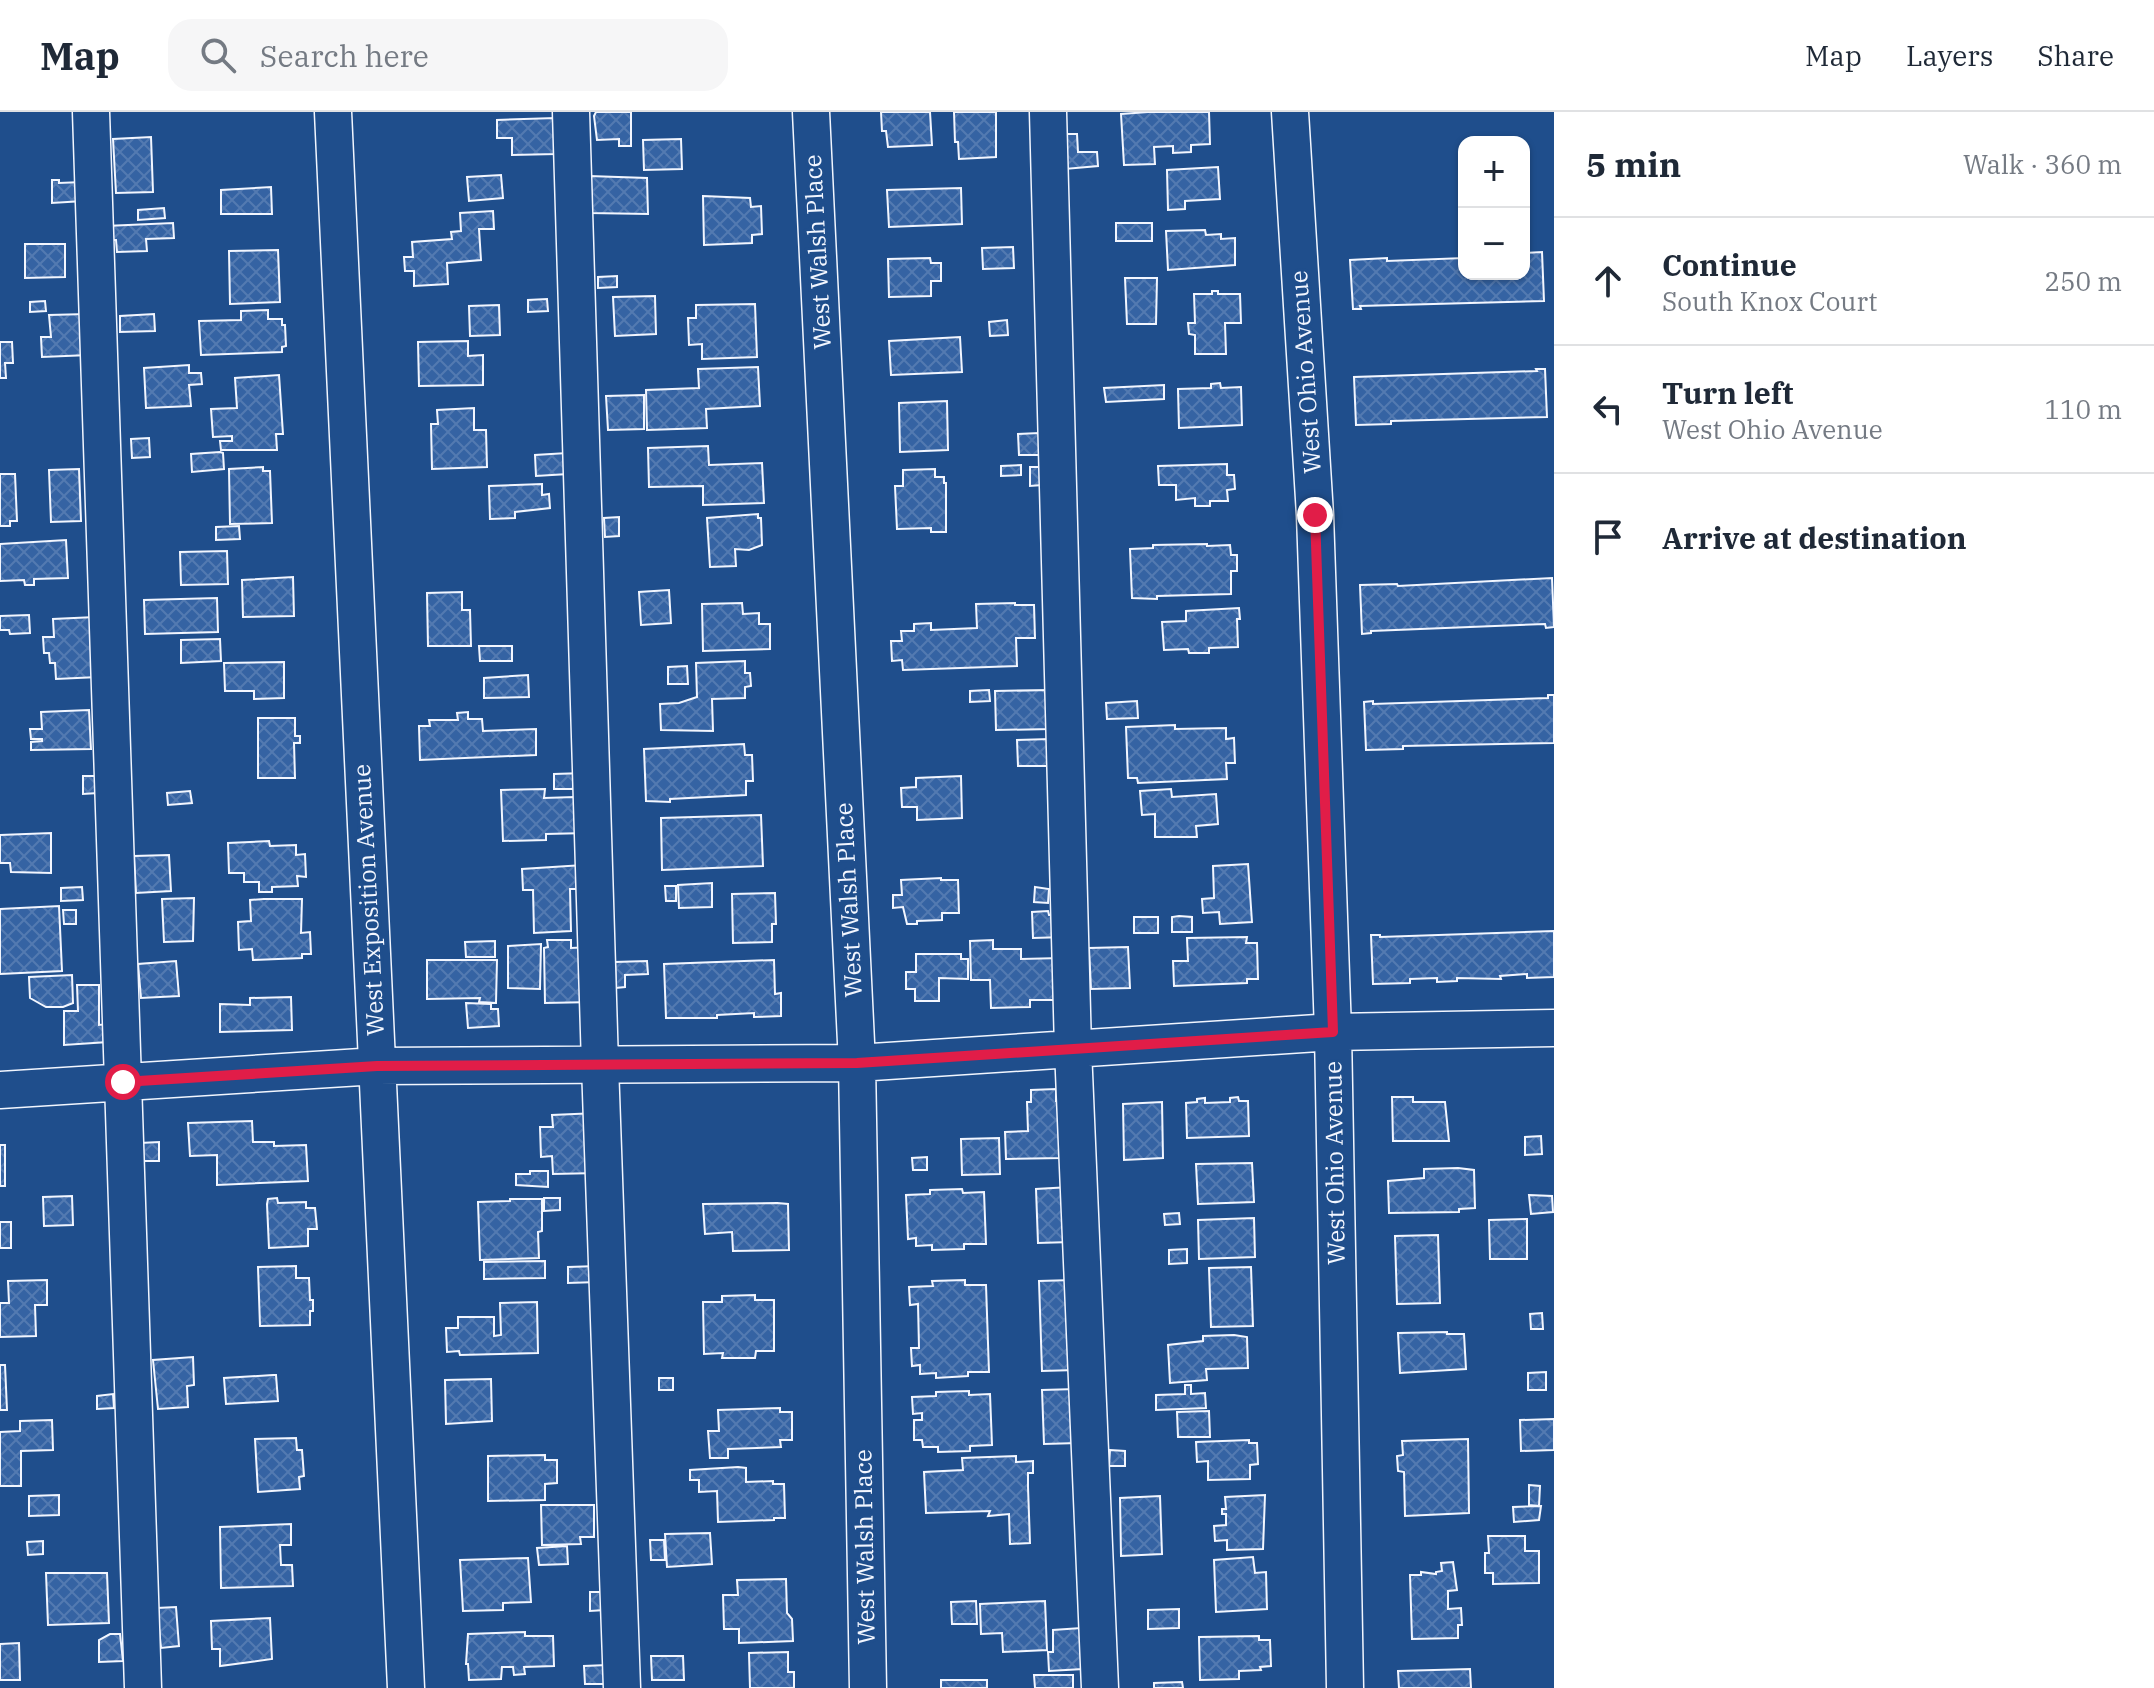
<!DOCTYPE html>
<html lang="en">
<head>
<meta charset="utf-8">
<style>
	body { margin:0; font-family:"IBM Plex Serif",serif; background:#f6f6f7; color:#1f2937 }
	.controls { position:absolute; right:24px; top:24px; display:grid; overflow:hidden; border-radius:16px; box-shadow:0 2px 6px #0004 }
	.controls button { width:72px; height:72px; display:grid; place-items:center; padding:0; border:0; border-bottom:2px solid #e0e1e3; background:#fff; color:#1f2937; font:40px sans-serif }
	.stop { position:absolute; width:24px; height:24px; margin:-18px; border:6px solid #e11d48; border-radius:50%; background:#fff }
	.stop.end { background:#e11d48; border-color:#fff; box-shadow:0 2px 8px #0008 }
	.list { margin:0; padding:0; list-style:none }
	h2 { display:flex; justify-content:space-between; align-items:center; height:104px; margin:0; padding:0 32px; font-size:34px }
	h2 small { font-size:26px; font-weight:400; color:#747a83 }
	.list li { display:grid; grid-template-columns:52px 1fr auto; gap:24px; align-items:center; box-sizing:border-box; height:128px; padding:0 32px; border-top:2px solid #e0e1e3 }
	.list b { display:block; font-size:30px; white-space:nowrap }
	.list p { margin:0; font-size:26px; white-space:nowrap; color:#747a83 }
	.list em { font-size:26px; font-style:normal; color:#747a83 }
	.icon { flex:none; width:44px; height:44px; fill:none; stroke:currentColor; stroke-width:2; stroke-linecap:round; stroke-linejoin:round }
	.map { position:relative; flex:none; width:1554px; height:1576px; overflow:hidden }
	header { display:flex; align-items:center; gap:48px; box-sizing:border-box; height:112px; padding:0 40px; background:#fff; border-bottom:2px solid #e0e1e3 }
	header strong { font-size:38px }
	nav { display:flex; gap:44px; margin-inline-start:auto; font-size:28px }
	.search { width:560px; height:72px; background:#f6f6f7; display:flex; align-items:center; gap:20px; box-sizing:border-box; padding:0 28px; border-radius:24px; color:#747a83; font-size:30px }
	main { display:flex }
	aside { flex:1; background:#fff }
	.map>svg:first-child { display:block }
	.building { fill:url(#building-cross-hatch); stroke:#f2f6ff; stroke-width:2 }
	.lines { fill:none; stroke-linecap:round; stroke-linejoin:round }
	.minor-casing { stroke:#f2f6ff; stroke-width:39 }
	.minor { stroke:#1f4e8c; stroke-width:36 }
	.route { stroke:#e11d48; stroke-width:10 }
	.labels { text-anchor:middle; stroke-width:6; stroke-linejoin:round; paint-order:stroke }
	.street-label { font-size:24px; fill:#f2f6ff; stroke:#1f4e8c }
</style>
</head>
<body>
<header>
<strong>Map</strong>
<div class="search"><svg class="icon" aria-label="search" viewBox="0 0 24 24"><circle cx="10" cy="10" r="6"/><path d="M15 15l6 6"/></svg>Search here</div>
<nav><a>Map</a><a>Layers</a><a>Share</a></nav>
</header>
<main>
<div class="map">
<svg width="1554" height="1576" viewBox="0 0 1554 1576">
	<defs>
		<pattern id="building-cross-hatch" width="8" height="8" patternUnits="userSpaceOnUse" patternTransform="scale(2)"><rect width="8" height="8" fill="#3563a3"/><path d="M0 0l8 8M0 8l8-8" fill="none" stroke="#537ab1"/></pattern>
	</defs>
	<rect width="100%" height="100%" fill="#1f4e8c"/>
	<!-- building -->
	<path class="building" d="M596,0H631V34H619V27L597,28L594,4Z
		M881,0H930L932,33L888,35L886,19H882Z
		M954,0H996V45L959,47L958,30H955Z
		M1148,0H1209L1210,32L1191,33V40L1173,41V34L1154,35L1155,52L1124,53L1121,2Z
		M555,6L556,42L512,43V26H497V8Z
		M1065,22H1077L1078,40H1097L1098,54L1065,57Z
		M151,25L153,80L116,81L113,27Z
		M681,27L682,57L644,58L643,28Z
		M1218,55L1220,87L1185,89V97L1168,98L1167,58Z
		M501,63L503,86L469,89L467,65Z
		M589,64L647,66L648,102L590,101Z
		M52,68H59V71L82,70L83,89L52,91Z
		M271,75L272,102H221V78Z
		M961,76L962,112L889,115L887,78Z
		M703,84L750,86L751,95L761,94L762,122L752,123V131L704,133Z
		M164,96L165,106L138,108V98Z
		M493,99L494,117H479L481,148L447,151L448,172L414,174V159H405L404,145H413L412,130L452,127L451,120L461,119L460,101Z
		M173,111L174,126L146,127L147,139L117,140L116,128H107L106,114Z
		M1116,111H1152V129H1116Z
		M1205,118L1206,123L1221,122V127L1235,126V153L1168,158L1166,119Z
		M25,132H65V165L25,166Z
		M1013,135L1014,156L983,157L982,136Z
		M278,138L280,190L230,192L229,139Z
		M1542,140L1544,189L1360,194L1361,197H1353L1350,148L1387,146V149L1464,146V162H1524V141Z
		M930,146L931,151H941V169H931V184L889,185L888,147Z
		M617,164V175L598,176V165Z
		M1125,166H1157L1156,212H1127Z
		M1212,179H1218V182H1240L1241,211H1225L1226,242H1195V223L1189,222L1188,211H1195L1194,182H1212Z
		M655,184L656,222L615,224L613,185Z
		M547,187L548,199L528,200V188Z
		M45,189L46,199L30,200V190Z
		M755,192L757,245L702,247V232L689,233L688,206H696V193Z
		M499,193L500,223L470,224L469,194Z
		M268,198V207H282V213H285L286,234L282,235V240L201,243L199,209L241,208V199Z
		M87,202L89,243L42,245L41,225H51L49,203Z
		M154,202L155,219L120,220V204Z
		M1007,208L1008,223L990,224L989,210Z
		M960,225L962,260L891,263L889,229Z
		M468,229V244L483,243V273L419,274L418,230Z
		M0,230H12L13,251H5L6,266H0Z
		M189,253V261H201L202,272L189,273L191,294L146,296L144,256Z
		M758,255L760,294L706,297L707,316L647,318L646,278L699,276L698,257Z
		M1536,257H1545L1547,305L1391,309V312L1356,313L1354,265L1537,259Z
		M279,263L283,322H276L277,338H221L220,329H232V324L213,325L211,297L237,296L235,266Z
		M1220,271L1221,276L1241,275L1242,313L1179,316L1178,277L1211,276V272Z
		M1164,273V287L1106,290L1104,276Z
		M644,283V317L608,318L606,284Z
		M947,289L948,338L900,340L899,291Z
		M474,296V318H486L487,355L432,357L431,312H438L437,298Z
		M1039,321V343H1019L1018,322Z
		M149,326L150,345L132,346L131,327Z
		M708,334L709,353L762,351L764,391L703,393V374L649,375L648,336Z
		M220,340L223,341L224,357L192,360L191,342Z
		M567,341L568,362L536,364L535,343Z
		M1227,352V363H1234L1235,377L1227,378L1228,389H1210V394H1195V386L1176,388V373H1159L1158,354Z
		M1021,353V363L1001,364V354Z
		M263,355V359H270L272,411L230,412L229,357Z
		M1030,355H1041L1042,373L1030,374Z
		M79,357L81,409L51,410L49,358Z
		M935,357V365H944V371H946V420H931V416L897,417L895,374H903V358Z
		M0,362H15L17,409H10V414H0Z
		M542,372V383L549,382L550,396L515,400V406L490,407L489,374Z
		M758,402V406H761L762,433L749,438L735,437L736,454L710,455L707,406Z
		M619,405V424L605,425L604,406Z
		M239,414L240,427L216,428V415Z
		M66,428L68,466L34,467V473H25L24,468L0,469V432Z
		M1207,432V434L1230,433L1231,443H1237V459H1231V482L1157,484V487L1132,486L1130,437L1153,436V433Z
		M227,439L228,472L181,473L180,440Z
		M293,465L294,504L243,505L242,468Z
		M1552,466L1554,515L1546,516L1545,512L1371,519V521L1362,522L1360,473L1397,472L1398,474Z
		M669,478L671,511L641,513L639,480Z
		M462,480V498H470L471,534H428L427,481Z
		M217,486L218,520L145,522L144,488Z
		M742,491L743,502L759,501V512H770V537L703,539L702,492Z
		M1015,491V493H1034L1035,526H1016L1017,554L903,558L902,548L892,549L891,529H902L901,519H914V512L931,511V518L977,516L976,492Z
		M1239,496L1240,507H1237L1238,535L1209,536V541H1189L1188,537L1164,538L1162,510L1186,509V499Z
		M29,503L30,521L10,522L9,518H0V504Z
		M95,505L98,565L56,567L55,551H50L49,541H44L43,525H54L53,507Z
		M220,527L221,549L181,551V528Z
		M479,534H512V549H480Z
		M745,549V561H750L751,574L745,575V586L712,587L713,619L661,618L660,592L679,591L697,585L696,551Z
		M284,550V586L254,587V579H225L224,551Z
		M687,554L688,572H668V555Z
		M528,563L529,585L484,586V566Z
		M989,578L990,589L970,590V579Z
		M1051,578V617L996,618L995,579Z
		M1548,583H1554V631L1403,634V637L1366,638L1364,590L1373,589V592L1548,586Z
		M1137,589L1138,606L1107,607L1106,591Z
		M89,598L91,637L31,638V630L42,629V627H31L30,617H42L41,600Z
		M468,600V607H482L483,619L536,617V643L420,648L419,614H430L429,608H458L457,601Z
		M258,606H295V624H300V631H294L295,666H258Z
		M1175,613V617L1226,616V627L1234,626L1235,651H1226L1227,667L1138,671L1137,666H1128L1126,615Z
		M1050,627L1051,654H1018L1017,628Z
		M744,632L745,643H752L753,669H746V683L670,687V690L646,689L644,637Z
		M584,661L585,677H554V662Z
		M83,664H98V681L83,682Z
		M961,664L962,706L917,708V695H902L901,676L916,675V666Z
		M545,677L544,686L574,685V705H587V721L546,722V728L503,729L501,678Z
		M1171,677L1172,685L1216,682L1218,712L1196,714L1197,725H1155V702L1142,703L1140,679Z
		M190,679L192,691L168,693L167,681Z
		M761,703L763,754L662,758L661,706Z
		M51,721V761L11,760L10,751H0V723Z
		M269,729L270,734L296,733V743L305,742L306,765L297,764L298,774L272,775V780H259V770H244V761H229L228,731Z
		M169,743L171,779L136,781L134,744Z
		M1248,752L1252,810L1220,812L1219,800L1203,801L1202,787L1214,786L1213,754Z
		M583,753L584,777H570L571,819L534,821L533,778H523L522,757Z
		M941,766V768H958L959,801H942V808L917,809V812H907L903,795L893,796V783H902L901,768Z
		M712,771V795L679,796L678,773Z
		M665,774H676V789H666Z
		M82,775L83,788L61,789V776Z
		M1035,775L1049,777L1048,791L1034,790Z
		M775,781L776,812H772V830L733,831L732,782Z
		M194,786L193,829L164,830L162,787Z
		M264,787H302L301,821L310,820L311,842H302V846L253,848L252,837L239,838L238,810L251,809L250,788Z
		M59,794L62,859L0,862V797Z
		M63,798H76V812H64Z
		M1048,799L1049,803H1060L1065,825L1033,826L1032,800Z
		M1179,804L1192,805V820H1172V805Z
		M1134,805H1158V821H1134Z
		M1554,819V865L1527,866V862L1500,864L1501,867L1457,866V869L1437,870V866L1410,867V871L1373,872L1371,823H1380V825Z
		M1247,825L1246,831H1257L1258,867H1247V871L1174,874L1173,849H1188L1187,826Z
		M547,828H571V836L591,835L594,890L545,891L544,836L548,835Z
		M993,828V837H1021V847L1061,846L1063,888H1030V895L991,896L990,868H971L970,829Z
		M495,829V845H466L465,830Z
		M541,832L540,877L508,876V834Z
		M1128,835L1130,876L1091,877L1089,836Z
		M916,842H961V847H968V867L939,866V889H915V877H906V860H916Z
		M427,848H497L496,891L479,890L480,886L427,887Z
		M774,848L775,882L781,881V904L754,905V901L717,903V906H666L664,852Z
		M176,849L179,884L141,886L138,852Z
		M647,849L648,862L625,863V875L616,876L615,850Z
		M72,863L73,891L63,895H46L30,886L29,865Z
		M77,873H99V913L108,912V930L64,933V899H78Z
		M291,885L292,918L220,920V892L250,893V886Z
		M466,891L491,892V897H498L499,914L468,916Z
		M1056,977V989H1061L1062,1046L1006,1047L1005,1020L1028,1019L1027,990H1031V978Z
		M1238,985L1239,989H1248L1249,1024L1187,1026L1186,991L1197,990V987L1205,986V991L1230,990V986Z
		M1392,985H1413V990H1445L1449,1029H1393Z
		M1162,990L1163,1046L1124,1048L1123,992Z
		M597,1001L598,1061L553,1062L552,1044L541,1045L540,1015H553L552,1003Z
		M252,1009L253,1030H274V1034L306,1033L308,1069L217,1073V1043L190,1044L188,1011Z
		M1541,1024L1542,1042L1525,1043V1025Z
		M999,1026L1000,1062L962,1063L961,1027Z
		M159,1030V1049H141L140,1031Z
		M0,1033H5V1074H0Z
		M927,1045V1058H913L912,1046Z
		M1252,1051L1254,1090L1198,1092L1196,1052Z
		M1458,1056L1474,1058L1475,1096L1459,1097V1100L1389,1101L1388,1069L1424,1066V1057Z
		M530,1059H548V1075L516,1073V1062H530Z
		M1070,1075L1071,1130L1038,1131L1036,1077Z
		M962,1077L963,1081L984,1080L986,1132H964V1137L932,1138V1133L916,1134V1126L908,1127L906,1083L930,1082V1078Z
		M1529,1083L1552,1084L1553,1100L1531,1102Z
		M72,1084L73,1113L44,1114L43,1085Z
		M277,1086L278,1091L306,1090V1096H315L317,1117H308V1134L269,1136L267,1092L268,1087Z
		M544,1086H560V1098L544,1099Z
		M510,1087H542V1119L538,1120L539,1146L480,1148L478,1090L510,1089Z
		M777,1091L788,1092L789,1138L733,1139L732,1120L705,1122L703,1092Z
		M1179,1101L1180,1112L1165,1113L1164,1102Z
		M1254,1106L1255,1145L1199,1147L1198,1108Z
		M1527,1107V1147H1490L1489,1108Z
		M0,1110H11V1136H0Z
		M1438,1123L1440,1191L1397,1192L1395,1124Z
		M1187,1137V1151L1169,1152V1138Z
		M545,1149V1166L484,1167V1150Z
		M296,1154V1166H309L310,1188H313V1199H310V1213L260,1214L258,1155Z
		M598,1154V1170L568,1171V1155Z
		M1251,1155L1253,1214L1211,1215L1209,1156Z
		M47,1168V1193H35L36,1224L0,1225V1191H9L8,1169Z
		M965,1168V1173H986L989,1260H968V1264L936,1266V1261L920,1262V1253L912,1254L911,1236H919L918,1192L910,1193L909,1175L933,1174L932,1169Z
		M1073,1168L1076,1258L1042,1259L1039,1169Z
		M755,1183V1188H774V1239H756L755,1246H722L723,1241L704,1242L703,1190H722V1184Z
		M537,1190L538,1241L460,1243L459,1239L447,1240L446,1216H458V1205H494V1224L501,1223L500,1191Z
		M1542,1201L1543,1217H1531L1530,1202Z
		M1447,1220V1222H1464L1466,1257L1400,1261L1398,1221Z
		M1234,1223L1247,1225L1248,1256L1206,1257L1207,1268L1170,1271L1168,1233L1203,1229V1224Z
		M193,1245L194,1273L187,1274L188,1295L158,1297L153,1248Z
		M0,1253H5L7,1298H0Z
		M1546,1260V1278H1528V1261Z
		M273,1263H276L278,1289L226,1292L224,1266Z
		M673,1266V1278H659V1266Z
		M491,1267L492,1309L446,1312L445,1268Z
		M1185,1273H1191V1282L1205,1281L1206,1296L1156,1298V1283L1185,1282Z
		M1076,1277L1078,1331L1044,1332L1042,1278Z
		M969,1279V1283L990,1282L992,1333L970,1334V1339L938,1340V1335H923L922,1328H914V1308H922V1301L913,1302L912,1285L936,1284V1280Z
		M113,1282L114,1296L97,1297V1284Z
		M780,1296V1300H792V1328H780L781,1335L728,1337V1346H710L708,1319H719L718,1298Z
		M1209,1299L1210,1325H1178L1177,1300Z
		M1554,1307V1338L1521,1339L1520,1308Z
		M52,1308L53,1338L21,1339V1374H0V1320L20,1319V1309Z
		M296,1326L297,1338H302L304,1364L299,1365L300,1377L258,1380L255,1327Z
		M1468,1327L1469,1401L1405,1404L1404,1360L1398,1359L1397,1344L1403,1343L1402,1329Z
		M1249,1328V1331H1257L1258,1352L1250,1353V1367L1208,1368V1349L1197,1350L1196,1330Z
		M1110,1338L1125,1339V1354H1109Z
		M545,1343V1348H557V1371L545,1372V1388L488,1389V1344Z
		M1016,1344V1350L1033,1349V1361H1028V1375L1030,1431L1010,1432L1009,1402L988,1404L990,1399L926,1401L924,1360L963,1358L962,1346Z
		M738,1355L746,1356V1370L773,1369V1372H784L785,1406H774V1408L718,1410L717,1379L699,1380V1368H690V1358Z
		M1529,1373L1540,1374L1539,1394L1529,1393Z
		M59,1383V1403L29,1404V1384Z
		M1265,1383L1263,1437L1227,1438V1428L1215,1429L1214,1414L1226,1413V1402H1222V1397H1226L1225,1385Z
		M1160,1384L1162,1442L1121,1444L1120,1386Z
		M541,1393H594V1425H580L581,1432L542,1433Z
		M1541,1394L1539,1408L1514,1410L1513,1395Z
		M291,1412V1433H280L281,1453H292L293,1474L221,1476L220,1415Z
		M710,1421L712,1452L667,1455L665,1422Z
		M1488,1424H1525V1439H1539V1471L1493,1472V1461H1485V1441H1489Z
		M650,1428H664L665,1448H651Z
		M43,1429V1442L28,1443L27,1430Z
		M567,1434L568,1452L539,1453L537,1436Z
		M1253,1445L1255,1461L1266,1460L1267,1497L1216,1500L1214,1448Z
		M528,1446L531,1490L503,1491V1498L463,1499L460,1448Z
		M1453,1450L1457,1478L1448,1479V1497L1461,1496L1462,1513H1458V1526L1412,1527L1410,1463H1421V1460L1436,1462V1460L1442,1459L1441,1451Z
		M46,1461H107L109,1511L48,1513Z
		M786,1467L787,1501L792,1507L793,1529L739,1531V1517H724L723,1483H738L737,1468Z
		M590,1480H605V1498L590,1499Z
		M976,1489L977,1512H952L951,1490Z
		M1045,1489L1047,1538L1003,1540L1002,1521L981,1522L980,1492Z
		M176,1495L179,1534L161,1536L157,1496Z
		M1179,1497V1516L1148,1517V1498Z
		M270,1506L272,1547L220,1554V1537H212L211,1509Z
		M1081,1516L1083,1557L1049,1559L1048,1540H1053V1518Z
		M525,1520V1524H553L554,1554L524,1555L525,1562L514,1563L513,1555H502L501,1567L469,1568L468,1552H466L468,1522Z
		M110,1522H120L123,1549L99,1550V1528Z
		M1259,1524V1528H1270L1271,1554L1260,1555L1261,1558L1239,1559V1567L1200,1568L1199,1525Z
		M19,1531L20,1568H0V1532Z
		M788,1540V1560H794V1576H750L749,1541Z
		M651,1544H683L684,1568H652Z
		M607,1553V1572H585L584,1554Z
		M1470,1557L1471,1576H1399L1398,1559Z
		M1034,1563H1073V1576H1035Z
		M941,1568H987V1576H941Z
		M1182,1570L1183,1576H1154V1571Z"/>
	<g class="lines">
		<!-- minor casing -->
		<g class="minor-casing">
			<path id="minor" d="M91,0L143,1576
				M333,0L406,1576
				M571,0L600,953L622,1576
				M811,0L857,951L868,1576
				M1048,0L1073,937L1100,1576
				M1290,0L1315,403L1333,920L1345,1576
				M0,978L377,954L857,951L1333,920L1554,916"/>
		</g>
		<!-- minor -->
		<use href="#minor" class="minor"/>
	</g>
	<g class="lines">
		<!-- route -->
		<path class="route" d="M123,970L377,954L857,951L1333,920L1315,403"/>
	</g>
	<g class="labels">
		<!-- street labels -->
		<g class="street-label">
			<text transform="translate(818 140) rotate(-93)" y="8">West Walsh Place</text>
			<text transform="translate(1306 260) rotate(-94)" y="8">West Ohio Avenue</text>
			<text transform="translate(369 788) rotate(-93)" y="8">West Exposition Avenue</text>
			<text transform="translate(849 788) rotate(-93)" y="8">West Walsh Place</text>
			<text transform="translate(1335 1051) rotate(-91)" y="8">West Ohio Avenue</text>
			<text transform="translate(865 1435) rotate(-91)" y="8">West Walsh Place</text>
		</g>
	</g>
</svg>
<div class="controls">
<button>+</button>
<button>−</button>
</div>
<div class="stop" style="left:123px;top:970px"></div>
<div class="stop end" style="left:1315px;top:403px"></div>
</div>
<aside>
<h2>5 min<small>Walk · 360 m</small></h2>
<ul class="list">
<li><svg class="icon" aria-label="ahead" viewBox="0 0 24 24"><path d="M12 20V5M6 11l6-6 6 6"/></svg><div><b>Continue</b><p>South Knox Court</p></div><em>250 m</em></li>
<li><svg class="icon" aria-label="left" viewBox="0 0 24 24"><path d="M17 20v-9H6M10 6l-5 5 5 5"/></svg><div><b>Turn left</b><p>West Ohio Avenue</p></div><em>110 m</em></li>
<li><svg class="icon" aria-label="arrive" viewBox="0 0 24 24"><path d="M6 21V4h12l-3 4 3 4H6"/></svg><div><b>Arrive at destination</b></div></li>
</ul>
</aside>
</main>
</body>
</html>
